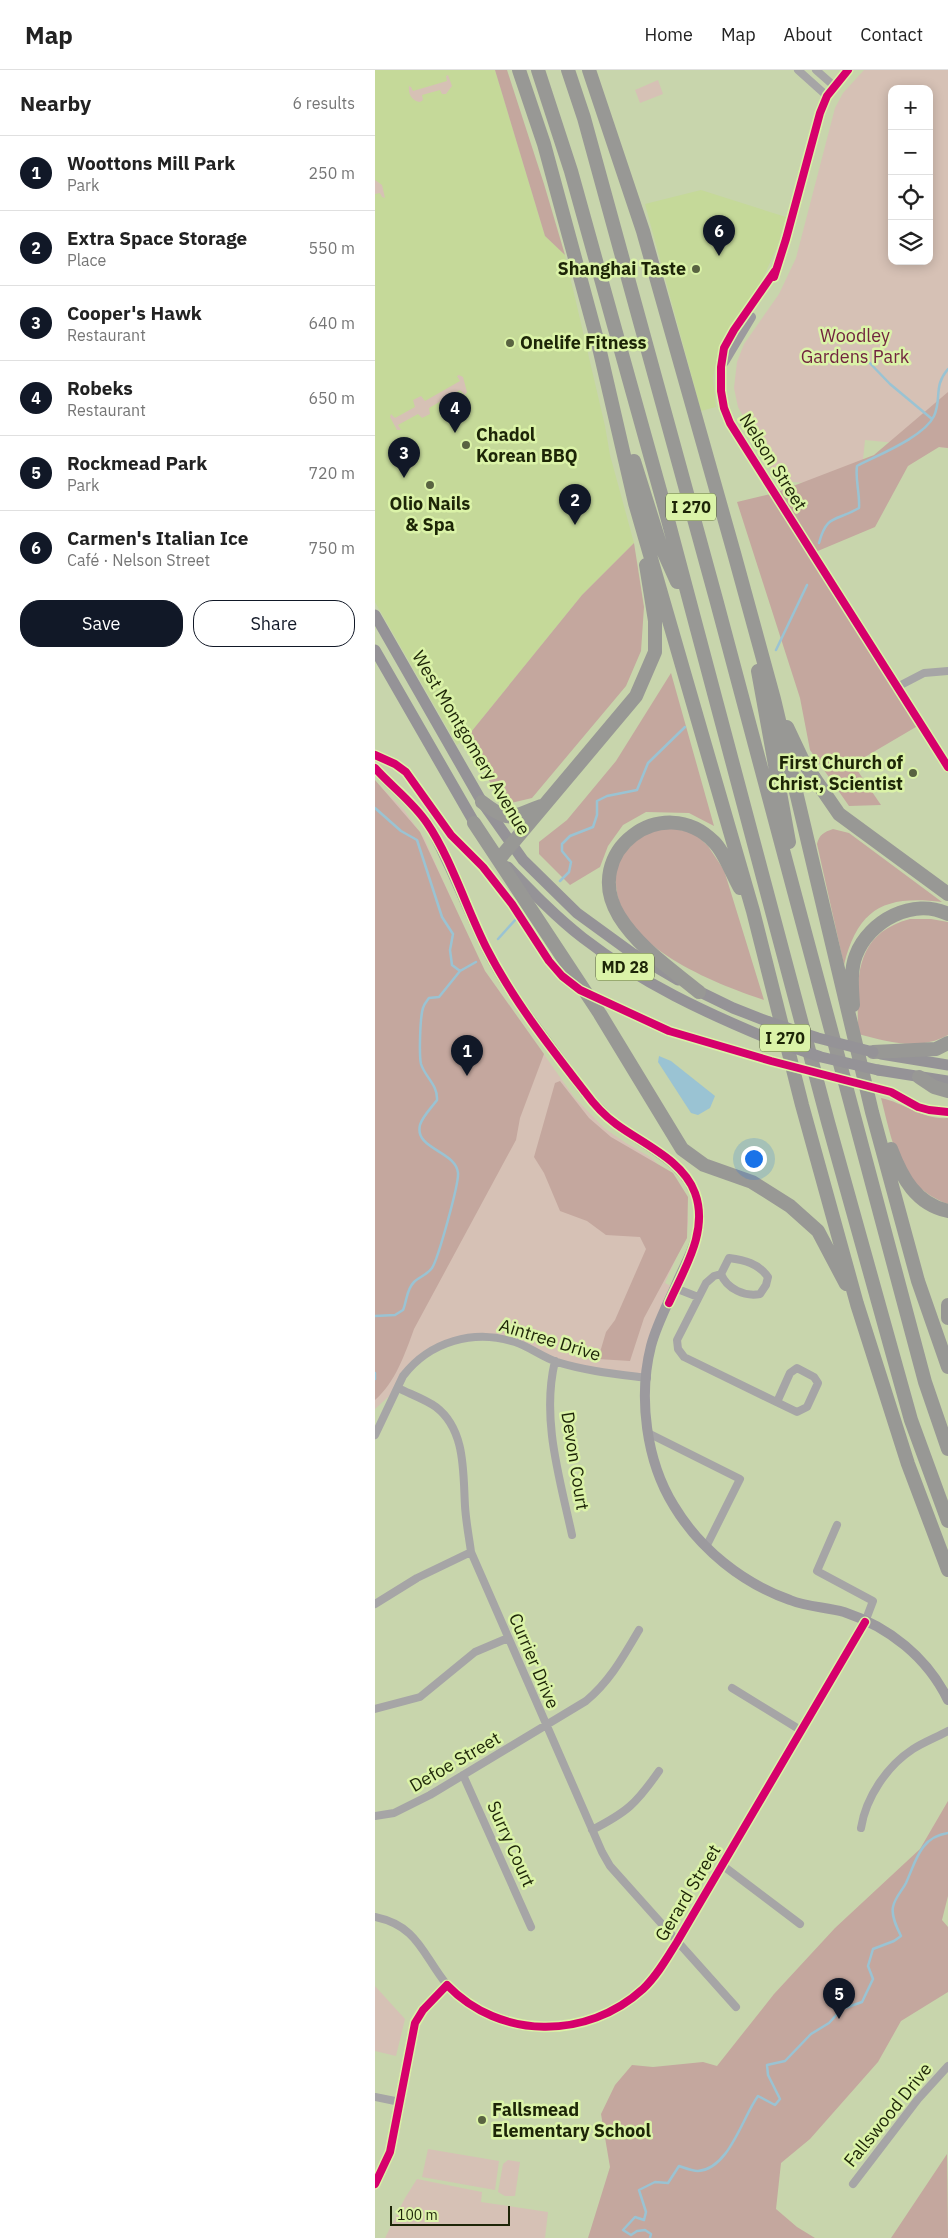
<!DOCTYPE html>
<html lang="en">
<head>
<meta charset="utf-8">
<style>
	body { margin:0; font-family:"IBM Plex Sans",sans-serif; background:#f6f6f6; color:#222 }
	.controls { position:absolute; right:15px; top:15px; display:grid; overflow:hidden; border-radius:10px; box-shadow:0 2px 12px #0003 }
	.controls button { width:45px; height:45px; display:grid; place-items:center; padding:0; border:0; border-bottom:1px solid #e0e0e0; background:#fff; color:#222; font:25px sans-serif }
	.scale { position:absolute; left:15px; bottom:12px; width:120px; box-sizing:border-box; padding-left:5px; border:2px solid #1d2507; border-top:0; font-size:14px; line-height:18px; white-space:nowrap; color:#1d2507; -webkit-text-stroke:4px #dbf3a8; paint-order:stroke }
	.you { position:absolute; left:378px; top:1088px; width:18px; height:18px; margin:-12px; border:4px solid #fff; border-radius:50%; background:#1a73e8; box-shadow:0 0 0 8px #1a73e833 }
	.badge { display:grid; place-items:center; width:32px; height:32px; border-radius:50%; background:#111827; color:#fff; font-size:16px; font-weight:700 }
	.pin { position:absolute; translate:-50% -41px; filter:drop-shadow(0 1px 2px #0008) }
	.pin::after { content:''; position:absolute; top:26px; width:18px; height:15px; background:inherit; clip-path:polygon(0 0,100% 0,50% 100%) }
	.list { margin:0; padding:0; list-style:none }
	h2 { display:flex; justify-content:space-between; align-items:center; height:65px; margin:0; padding:0 20px; font-size:21px }
	h2 small { font-size:16px; font-weight:400; color:#767676 }
	.list li { display:grid; grid-template-columns:32px 1fr auto; gap:15px; align-items:center; box-sizing:border-box; height:75px; padding:0 20px; border-top:1px solid #e0e0e0 }
	.list b { display:block; font-size:19px; white-space:nowrap }
	.list p { margin:0; font-size:16px; white-space:nowrap; color:#767676 }
	.list em { font-size:16px; font-style:normal; color:#767676 }
	.actions { display:flex; gap:10px; padding:15px 20px }
	.actions a { flex:1; padding:11px 0; border:1px solid #111827; border-radius:20px; text-align:center; font-size:18px; color:#111827 }
	.actions .main { background:#111827; color:#fff }
	.icon { flex:none; width:28px; height:28px; fill:none; stroke:currentColor; stroke-width:2; stroke-linecap:round; stroke-linejoin:round }
	.map { position:relative; flex:none; width:573px; height:2168px; overflow:hidden }
	header { display:flex; align-items:center; gap:30px; box-sizing:border-box; height:70px; padding:0 25px; background:#fff; border-bottom:1px solid #e0e0e0 }
	header strong { font-size:24px }
	nav { display:flex; gap:28px; margin-inline-start:auto; font-size:18px }
	main { display:flex }
	aside { flex:1; background:#fff }
	.map>svg:first-child { display:block }
	.built { fill:#c5d999 }
	.green { fill:#d6c1b5; fill-rule:evenodd }
	.forest { fill:#c4a79e }
	.water { fill:#9ac3d3 }
	.lines { fill:none; stroke-linecap:round; stroke-linejoin:round }
	.stream { stroke:#9ac3d3; stroke-width:2.5 }
	.street { stroke:#a6a5a6; stroke-width:8 }
	.secondary { stroke:#9c9a9e; stroke-width:10 }
	.primary { stroke:#959397; stroke-width:11 }
	.highway { stroke:#989895; stroke-width:14 }
	.primary-bridge { stroke:#959397; stroke-width:11 }
	.cycleway-casing { stroke:#dbf3a8; stroke-width:11 }
	.cycleway { stroke:#d6006c; stroke-width:8 }
	.poi-dot { fill:#596341; stroke:#dbf3a8; stroke-width:2 }
	.labels { text-anchor:middle; stroke-width:5; stroke-linejoin:round; paint-order:stroke }
	.shield { fill:#dbf3a8; stroke:#566337; stroke-width:1 }
	.shield-label { font-size:16px; font-weight:bold; fill:#1d2507 }
	.poi-label { font-size:18px; font-weight:bold; fill:#1d2507; stroke:#dbf3a8; text-anchor:start }
	.park-label { font-size:18px; fill:#71243e; stroke:#dbf3a8 }
	.street-label { font-size:18px; fill:#1d2507; stroke:#dbf3a8 }
</style>
</head>
<body>
<header>
<strong>Map</strong>
<nav><a>Home</a><a>Map</a><a>About</a><a>Contact</a></nav>
</header>
<main>
<aside>
<h2>Nearby<small>6 results</small></h2>
<ul class="list">
<li><span class="badge">1</span><div><b>Woottons Mill Park</b><p>Park</p></div><em>250 m</em></li>
<li><span class="badge">2</span><div><b>Extra Space Storage</b><p>Place</p></div><em>550 m</em></li>
<li><span class="badge">3</span><div><b>Cooper's Hawk</b><p>Restaurant</p></div><em>640 m</em></li>
<li><span class="badge">4</span><div><b>Robeks</b><p>Restaurant</p></div><em>650 m</em></li>
<li><span class="badge">5</span><div><b>Rockmead Park</b><p>Park</p></div><em>720 m</em></li>
<li><span class="badge">6</span><div><b>Carmen's Italian Ice</b><p>Café · Nelson Street</p></div><em>750 m</em></li>
</ul>
<div class="actions"><a class="main">Save</a><a>Share</a></div>
</aside>
<div class="map">
<svg width="573" height="2168" viewBox="0 0 573 2168">
	<rect width="100%" height="100%" fill="#c8d5ac"/>
	<!-- built -->
	<path class="built" d="M0,0H120L170,166L190,185L230,356L235,385L259,473L207,525L92,667L82,675L0,532Z
		M326,120L411,147L403,175L383,219L348,268L342,287L338,308L341,337L326,341L270,134Z"/>
	<!-- green -->
	<path class="green" d="M489,0H573V378L490,370L485,418L408,411L405,413L368,355L371,351L363,337L359,318L362,292L369,274L404,224L421,188L460,38L468,23ZM517,19H554V191H517Z
		M73,5L77,16L71,24H67L65,20L47,25L48,30L45,32C37,31 33,24 34,16L36,17L38,21L72,11L71,6Z
		M283,10L288,24L265,33L260,20Z
		M0,110L7,115L10,128L7,127L5,123L0,124Z
		M84,305L88,307L92,322L90,325L85,320L54,338L55,344L47,348L43,344L23,355L26,360H22L15,347L16,344L20,348L40,337L38,330L46,326L50,331L85,311L82,306Z
		M0,711L29,740L49,768L98,878L110,901L199,1027L229,1058L251,1073L275,1087L296,1106L312,1136L313,1153L310,1168L290,1213L300,1218L277,1271L272,1308L211,1300L142,1273L96,1267L46,1286L23,1318L0,1339Z
		M0,1916L30,1949L21,1986L0,1981Z
		M53,2079L124,2091L120,2120L47,2107Z
		M133,2090L145,2092L140,2126H130L123,2122L128,2094Z
		M42,2109L107,2122L106,2132L173,2142L170,2168H10L30,2128Z"/>
	<!-- forest -->
	<path class="forest" d="M120,0H132L169,114L190,185L170,166Z
		M573,322V378L564,377L533,396L500,457L438,483L546,654L478,694L506,735L474,736L435,680L425,628L362,432L400,423L499,385Z
		M259,473L269,537L266,581L251,616L157,728L136,733L116,714L92,667L207,525Z
		M296,603L339,756L314,743L271,742L248,755L233,776L225,797L195,815L164,784V772L192,750L241,691Z
		M0,710L45,762L110,901L169,984L145,1048L141,1070L39,1259C30,1284 20,1313 0,1330Z
		M296,758L319,763L333,776L349,800L389,930C339,913 242,876 241,813C241,805 241,794 246,788C262,767 271,761 296,758Z
		M458,759L474,763L567,832C510,825 483,838 469,895L442,774C444,765 449,762 458,759Z
		M535,849H556L573,852V965C544,981 514,972 483,964C483,914 475,865 535,849Z
		M185,1011L214,1048L236,1067L298,1103L313,1127L312,1168L269,1248L255,1291L223,1289L231,1262L240,1250L271,1179L265,1167L231,1165L212,1151L185,1141L169,1103L159,1087L180,1013Z
		M506,1028C530,1033 548,1050 573,1048V1134C523,1115 518,1074 506,1028Z
		M573,1731V1826L567,1850L573,1857V1922L526,1951L503,1992L435,2069L406,2093L401,2139L422,2157L440,2168H213L235,2097L226,2044L240,2015L257,1995L278,1997L328,1992L342,1996L399,1924L460,1858L545,1779Z
		M572,2084L573,2168H516Z"/>
	<!-- water -->
	<path class="water" d="M284,986L296,991L340,1026L335,1038L323,1045L316,1043L283,992Z"/>
	<g class="lines">
		<!-- stream -->
		<path class="stream" d="M488,286L515,314L557,349
			M444,473C452,443 461,452 484,438C485,423 480,410 482,396C503,385 549,367 559,346C567,329 558,316 573,299
			M401,580L432,515
			M0,738L26,761L42,770L67,847L78,864L75,880L77,895L85,901
			M185,811L194,802L196,792L187,781V774L195,766L218,757L222,745V731L232,726L262,720L273,693L310,657
			M123,869L142,848
			M0,1246L20,1245L28,1240C32,1231 31,1220 39,1212C44,1207 52,1205 57,1198C63,1189 84,1114 83,1103C81,1081 39,1079 45,1055C47,1047 57,1037 62,1030C63,1015 50,1007 46,994C44,985 45,947 48,938C49,934 51,932 54,928L64,927L85,901L101,892
			M0,1303V1309
			M275,2168L276,2164L270,2160L262,2161L256,2165L248,2160L260,2147L269,2150L271,2142L264,2120L280,2112L293,2113L304,2096C310,2098 317,2101 323,2101C354,2099 367,2048 383,2026L400,2035L405,2029L393,2005L392,1995L410,1991L436,1964L454,1953L467,1939L487,1932L498,1909L493,1896L498,1879L519,1871L526,1866C522,1858 516,1846 518,1837C520,1827 527,1821 531,1813C541,1791 545,1767 573,1763"/>
		<!-- street -->
		<path class="street" d="M423,0L452,26
			M441,0L458,15
			M522,617L549,603L573,601
			M346,1204C352,1219 370,1227 385,1224L391,1215L393,1207C383,1193 369,1190 354,1188L346,1204L339,1206L331,1213L302,1270L303,1279L309,1287L422,1342L432,1337L443,1313L439,1307L422,1298L415,1303L402,1332
			M300,1218L323,1227
			M180,1291C166,1349 185,1409 197,1465
			M23,1318C35,1324 50,1329 61,1337C91,1360 88,1403 90,1436C91,1452 94,1467 96,1482L227,1782L235,1796L361,1937
			M273,1363L365,1409L331,1477
			M0,1365L28,1306C55,1271 99,1259 140,1272C155,1277 167,1287 182,1292C211,1301 241,1304 272,1308
			M462,1455L442,1501L498,1531L490,1552
			M0,1534L42,1508L96,1482
			M357,1618L427,1661
			M0,1639L45,1627L100,1582L133,1568
			M88,1705L156,1857
			M0,1746L19,1743L55,1725L211,1631C235,1611 248,1587 264,1560
			M486,1758C491,1727 512,1696 538,1679C549,1672 562,1667 573,1661
			M217,1760C252,1742 261,1734 284,1701
			M347,1795L425,1854
			M0,1847C43,1856 47,1884 72,1915
			M0,2027L25,2032
			M478,2114L543,2029L573,1996"/>
		<!-- secondary -->
		<path class="secondary" d="M400,201L359,260L349,278L346,297V321L349,338L355,353L573,697
			M399,206L411,169L445,43L452,26L473,0
			M349,292L376,247
			M0,698C16,717 36,731 51,751C60,764 66,780 73,794C86,822 98,851 111,878C127,911 149,940 171,970C185,988 197,1007 211,1024C220,1034 231,1046 241,1054C271,1077 314,1093 323,1133C329,1160 315,1184 304,1208C295,1230 282,1253 276,1276C263,1327 271,1391 299,1436C325,1479 367,1513 415,1530C432,1537 451,1537 469,1542C514,1557 552,1587 573,1630
			M0,2114L15,2082L40,1953L48,1940L72,1915C125,1970 212,1970 268,1919C282,1906 292,1888 302,1872L490,1552"/>
		<!-- primary -->
		<path class="primary" d="M0,545L107,732L148,790L202,843L257,883L303,910
			M0,580L103,759
			M133,797C157,822 181,847 208,868C266,913 331,943 399,971
			M317,918L358,938L394,952
			M506,984L573,995
			M503,1000L573,1011"/>
		<!-- highway -->
		<path class="highway" d="M144,0L169,74L223,273L260,433L378,841L427,1035L482,1234L533,1394L573,1500
			M163,0L196,101L289,435L453,1052L536,1350L573,1451
			M193,0L209,48L341,529L550,1312L573,1379
			M214,0L268,161L359,483L399,629L497,1042L543,1211L573,1297
			M259,391L285,474L302,512
			M383,601L414,772
			M412,657L429,693L464,744L573,824
			M107,732C136,754 135,747 166,736
			M99,753L225,944L307,1079L329,1095L377,1112L415,1136L443,1161L471,1214
			M125,788L261,626L280,582V551L271,495
			M324,922C296,899 263,877 244,846C205,782 288,720 339,772C350,783 357,804 365,818
			M478,935C477,919 475,900 481,885C494,851 538,827 573,844
			M498,982L561,979L573,973
			M544,1007L559,1017L573,1021
			M516,1079C527,1108 541,1134 573,1141
			M573,1235V1248"/>
		<!-- primary-bridge -->
		<path class="primary-bridge" d="M394,952L443,968L498,982
			M399,971L446,987L503,1000"/>
		<!-- cycleway casing -->
		<g class="cycleway-casing">
			<path id="cycleway" d="M400,201L359,260L349,278L346,297V321L349,338L355,353L573,697
				M399,207L411,169L445,43L452,26L473,0
				M0,685L20,694L31,702L76,765L108,797L137,834L174,891L187,906L205,920L294,961L396,991L516,1022L543,1037L554,1040L573,1042
				M0,698C17,717 38,732 52,753C76,788 92,840 112,879C138,930 175,977 210,1022C218,1033 230,1046 241,1054C268,1074 308,1090 320,1123C334,1161 309,1199 294,1233
				M0,2114L15,2082L40,1953L48,1940L72,1915C125,1970 212,1970 268,1919C282,1906 292,1888 302,1872L490,1552"/>
		</g>
		<!-- cycleway -->
		<use href="#cycleway" class="cycleway"/>
	</g>
	<!-- markers -->
	<g class="poi-dot">
		<circle cx="321" cy="199" r="5"/>
		<circle cx="135" cy="273" r="5"/>
		<circle cx="91" cy="375" r="5"/>
		<circle cx="55" cy="415" r="5"/>
		<circle cx="538" cy="703" r="5"/>
		<circle cx="107" cy="2050" r="5"/>
	</g>
	<g class="labels">
		<!-- shield labels -->
		<g class="shield">
			<rect x="291" y="423.5" width="50" height="27" rx="4"/>
			<rect x="221" y="883.5" width="58" height="27" rx="4"/>
			<rect x="385" y="954.5" width="50" height="27" rx="4"/>
		</g>
		<g class="shield-label">
			<text x="316" y="443">I 270</text>
			<text x="250" y="903">MD 28</text>
			<text x="410" y="974">I 270</text>
		</g>
		<!-- poi labels -->
		<g class="poi-label">
			<text x="311" y="205" text-anchor="end">Shanghai Taste</text>
			<text x="145" y="279">Onelife Fitness</text>
			<text x="101" y="371">Chadol<tspan x="101" dy="21">Korean BBQ</tspan></text>
			<text x="55" y="440" text-anchor="middle">Olio Nails<tspan x="55" dy="21">&amp; Spa</tspan></text>
			<text x="528" y="699" text-anchor="end">First Church of<tspan x="528" dy="21">Christ, Scientist</tspan></text>
			<text x="117" y="2046">Fallsmead<tspan x="117" dy="21">Elementary School</tspan></text>
		</g>
		<!-- park labels -->
		<g class="park-label">
			<text x="480" y="272">Woodley<tspan x="480" dy="21">Gardens Park</tspan></text>
		</g>
		<!-- street labels -->
		<g class="street-label">
			<text transform="translate(398 392) rotate(58)" y="6">Nelson Street</text>
			<text transform="translate(96 673) rotate(59)" y="6">West Montgomery Avenue</text>
			<text transform="translate(175 1270) rotate(17)" y="6">Aintree Drive</text>
			<text transform="translate(200 1391) rotate(81)" y="6">Devon Court</text>
			<text transform="translate(159 1591) rotate(67)" y="6">Currier Drive</text>
			<text transform="translate(80 1692) rotate(-30)" y="6">Defoe Street</text>
			<text transform="translate(136 1774) rotate(66)" y="6">Surry Court</text>
			<text transform="translate(313 1823) rotate(-59)" y="6">Gerard Street</text>
			<text transform="translate(513 2045) rotate(-51)" y="6">Fallswood Drive</text>
		</g>
	</g>
</svg>
<div class="controls">
<button>+</button>
<button>−</button>
<button><svg class="icon" aria-label="locate" viewBox="0 0 24 24"><circle cx="12" cy="12" r="6"/><path d="M12 2v4M12 18v4M2 12h4M18 12h4"/></svg></button>
<button><svg class="icon" aria-label="layers" viewBox="0 0 24 24"><path d="M12 4l9 5-9 5-9-5zM3 14l9 5 9-5"/></svg></button>
</div>
<div class="scale">100 m</div>
<div class="you"></div>
<div class="pin badge" style="left:92px;top:1006px">1</div>
<div class="pin badge" style="left:200px;top:455px">2</div>
<div class="pin badge" style="left:29px;top:408px">3</div>
<div class="pin badge" style="left:80px;top:363px">4</div>
<div class="pin badge" style="left:464px;top:1949px">5</div>
<div class="pin badge" style="left:344px;top:186px">6</div>
</div>
</main>
</body>
</html>
